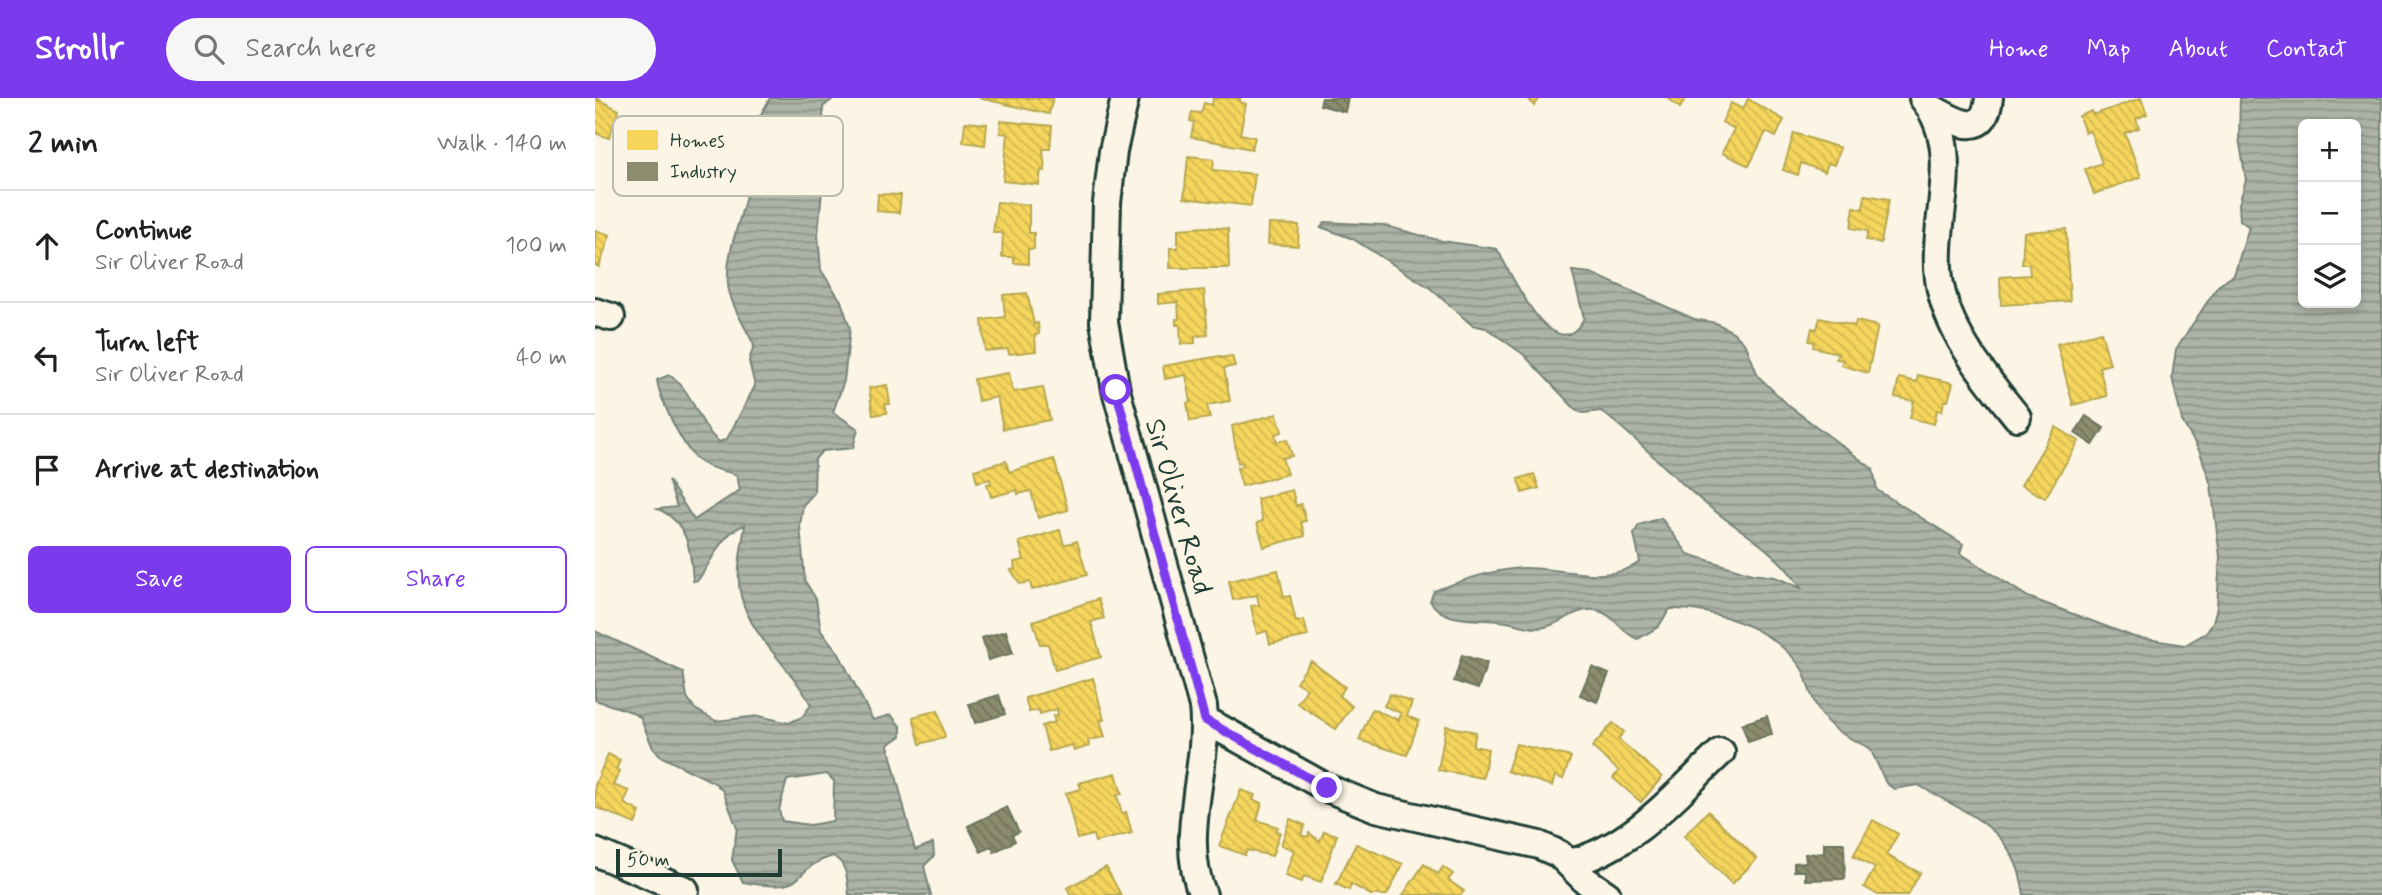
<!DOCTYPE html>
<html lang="en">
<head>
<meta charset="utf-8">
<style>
	body { margin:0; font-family:Mynerve,sans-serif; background:#f6f6f6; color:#202124 }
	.controls { position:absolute; right:21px; top:21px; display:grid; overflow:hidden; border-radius:10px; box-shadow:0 4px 10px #0003 }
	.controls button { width:63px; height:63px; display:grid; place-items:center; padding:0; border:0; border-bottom:2px solid #e0e0e0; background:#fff; color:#202124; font:35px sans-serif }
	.scale { position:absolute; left:21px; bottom:18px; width:166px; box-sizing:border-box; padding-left:7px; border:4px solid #1f3d34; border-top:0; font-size:19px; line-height:24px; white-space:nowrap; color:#1f3d34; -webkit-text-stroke:5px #fcf5e5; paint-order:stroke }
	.stop { position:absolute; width:21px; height:21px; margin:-16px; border:5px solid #7c3aed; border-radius:50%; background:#fff }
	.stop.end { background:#7c3aed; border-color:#fff; box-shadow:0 2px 7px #0008 }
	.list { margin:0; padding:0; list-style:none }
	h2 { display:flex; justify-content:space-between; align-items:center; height:91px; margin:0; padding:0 28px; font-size:30px }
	h2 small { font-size:23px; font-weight:400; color:#757577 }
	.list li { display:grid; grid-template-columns:46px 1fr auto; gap:21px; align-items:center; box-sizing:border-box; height:112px; padding:0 28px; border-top:2px solid #e0e0e0 }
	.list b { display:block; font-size:26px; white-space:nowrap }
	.list p { margin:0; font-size:23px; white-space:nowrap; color:#757577 }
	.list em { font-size:23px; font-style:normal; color:#757577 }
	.actions { display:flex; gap:14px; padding:21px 28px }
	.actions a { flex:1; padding:16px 0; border:2px solid #7c3aed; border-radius:10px; text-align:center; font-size:24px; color:#7c3aed }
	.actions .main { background:#7c3aed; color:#fff }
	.icon { flex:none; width:38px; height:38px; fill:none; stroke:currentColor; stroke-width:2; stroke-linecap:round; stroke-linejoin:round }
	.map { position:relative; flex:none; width:1787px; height:797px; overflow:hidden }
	header { display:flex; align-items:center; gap:42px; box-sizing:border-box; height:98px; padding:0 35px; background:#7c3aed; color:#fff }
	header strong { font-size:33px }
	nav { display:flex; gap:38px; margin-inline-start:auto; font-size:24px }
	.search { width:490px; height:63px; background:#f6f6f6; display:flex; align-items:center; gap:18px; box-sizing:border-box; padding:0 24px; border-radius:38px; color:#757577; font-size:26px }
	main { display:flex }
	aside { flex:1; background:#fff }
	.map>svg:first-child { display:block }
	.water { fill:url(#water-rules); stroke:#758479; stroke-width:2; fill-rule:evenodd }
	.homes { fill:url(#homes-back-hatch); stroke:#b6a750; stroke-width:2 }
	.industry { fill:url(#industry-back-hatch); stroke:#6b745d; stroke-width:2 }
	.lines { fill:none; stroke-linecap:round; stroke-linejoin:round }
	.minor-casing { stroke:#1f3d34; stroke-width:32 }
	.minor { stroke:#fcf5e5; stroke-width:26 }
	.route { stroke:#7c3aed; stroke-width:9 }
	.labels { text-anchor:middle; stroke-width:7; stroke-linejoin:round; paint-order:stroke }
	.street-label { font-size:28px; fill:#1f3d34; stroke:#fcf5e5 }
	.key { fill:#fcf5e5; stroke:#babeb0; stroke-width:2 }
	.key-label { font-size:19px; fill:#1f3d34 }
</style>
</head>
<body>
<header>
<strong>Strollr</strong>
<div class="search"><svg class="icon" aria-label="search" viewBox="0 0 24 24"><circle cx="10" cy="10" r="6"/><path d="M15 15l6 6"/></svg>Search here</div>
<nav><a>Home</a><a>Map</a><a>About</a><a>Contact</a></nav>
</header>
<main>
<aside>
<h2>2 min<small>Walk · 140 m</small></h2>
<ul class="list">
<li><svg class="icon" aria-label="ahead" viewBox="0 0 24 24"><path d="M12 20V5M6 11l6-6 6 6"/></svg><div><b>Continue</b><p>Sir Oliver Road</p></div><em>100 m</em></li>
<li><svg class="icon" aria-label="left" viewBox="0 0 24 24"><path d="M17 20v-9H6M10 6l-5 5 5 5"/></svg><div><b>Turn left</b><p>Sir Oliver Road</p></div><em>40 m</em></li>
<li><svg class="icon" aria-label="arrive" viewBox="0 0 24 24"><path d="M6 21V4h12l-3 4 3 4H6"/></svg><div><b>Arrive at destination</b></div></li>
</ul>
<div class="actions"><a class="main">Save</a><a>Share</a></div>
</aside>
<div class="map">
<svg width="1787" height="797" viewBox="0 0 1787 797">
	<defs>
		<pattern id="water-rules" width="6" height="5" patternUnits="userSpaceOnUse" patternTransform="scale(1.75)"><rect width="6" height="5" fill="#aeb3a7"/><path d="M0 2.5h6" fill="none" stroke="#8d9389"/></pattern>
		<pattern id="homes-back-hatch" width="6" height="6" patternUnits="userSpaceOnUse" patternTransform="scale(1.75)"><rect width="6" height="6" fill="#f6d55c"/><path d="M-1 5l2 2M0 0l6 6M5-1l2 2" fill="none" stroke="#d2b851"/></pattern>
		<pattern id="industry-back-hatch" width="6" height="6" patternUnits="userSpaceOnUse" patternTransform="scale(1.75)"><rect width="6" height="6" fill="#8c8c6e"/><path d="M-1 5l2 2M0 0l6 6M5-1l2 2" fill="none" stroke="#72745b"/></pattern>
	</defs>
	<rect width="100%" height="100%" fill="#fcf5e5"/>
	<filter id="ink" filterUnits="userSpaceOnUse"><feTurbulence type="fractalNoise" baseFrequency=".0143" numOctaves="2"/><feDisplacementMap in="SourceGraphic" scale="14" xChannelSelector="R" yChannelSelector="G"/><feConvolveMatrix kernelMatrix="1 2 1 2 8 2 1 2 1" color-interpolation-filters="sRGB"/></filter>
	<g filter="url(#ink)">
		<!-- water -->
		<path class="water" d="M175,0H239L228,9L229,70L223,137L226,172L246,203L255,230L249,283L238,314L263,331L258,350L227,353L220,361L219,395L208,407L205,428L210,483L221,501L226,533L243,554L278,622L296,617L306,629V638L293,647L320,752L338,745L339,758L329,768L336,797H254C252,781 253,767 238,758C191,772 219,797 148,784L137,762L142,730L128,693L120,685L67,659L58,650L45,619L34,613L0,602V533L88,574L92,599L100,611L121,623L164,618L194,625L207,619L216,607C197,569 156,540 146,498C140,475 147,450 150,427C126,434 117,464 103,482L98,483C96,453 93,424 63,411L82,409L73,382L99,422L145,392L142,377C131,373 115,371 105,364C90,354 64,300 62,282L74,277C98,291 102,326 124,344L132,341L160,288L154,263L159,247C151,230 135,206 133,187C130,150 150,116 154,81L132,75C143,48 162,27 175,0ZM232,676L239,683L238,723L215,727L187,723L184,712L192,682Z
			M1645,0H1787V797H1429C1420,729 1377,719 1323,687L1299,691L1291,685L1275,650C1246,636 1229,630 1217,598C1213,589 1211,576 1205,568C1177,530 1120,510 1075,511L1063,529L1043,541C1025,535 1020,515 999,512C978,510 962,530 942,530C930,530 917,524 905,523C880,520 850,526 835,503L839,493C868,482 896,472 928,470C966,469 1011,488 1045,464L1039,436L1044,427L1066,420L1093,456L1157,476L1180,479L1206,490C1180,449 1141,432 1106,402C1072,373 1042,340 1006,313L988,315L981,312L928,256L891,230L877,227L835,190L758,141L726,129L730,124L787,127L847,143L902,151C916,175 960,276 989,220L977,173L996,175L1099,221L1121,225L1138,234L1151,247L1163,278L1194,308L1278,371L1282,392L1368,446L1365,455L1433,499L1539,539L1590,547L1611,535L1618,524L1622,509L1625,459L1616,387L1605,354L1587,323L1577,279L1581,251L1623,188L1639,177L1654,129L1645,122L1644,106L1651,82L1644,40ZM1761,26V205H1708V26Z"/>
		<!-- homes -->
		<path class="homes" d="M0,0L24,12L14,40L0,35Z
			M384,0H458L454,16Z
			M618,0H645V4L651,6L645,36L660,39L657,51L596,39L599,24L595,23L597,14L606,15L609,5L617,7Z
			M933,0H945L939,8Z
			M1073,0H1091L1085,10Z
			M1546,0L1552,16L1541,21L1544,30L1530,35L1546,79L1499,96L1490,71L1507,65L1495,33L1490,35L1484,18L1497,13L1498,17Z
			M1153,1L1189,22L1181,39L1171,34L1154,68L1127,55L1139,31L1127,24L1136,5L1148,11Z
			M37,17L64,26L62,32L73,36L66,57L55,53L53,58L39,53L41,45L28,40Z
			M406,23L457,28L455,51H448L450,73L446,72L444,87L408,83L413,36L405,35Z
			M370,24L392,26L390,47L368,44Z
			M1199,35L1245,50L1239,67L1233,65L1230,74L1206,65L1203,77L1188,72Z
			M593,58L619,61L618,72L660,76L656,108L589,100Z
			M283,96L306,97L304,115L282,113Z
			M1270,97L1294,101L1286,145L1271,142L1273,133L1256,130L1259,109L1268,111Z
			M402,104L434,107V135H439V151H433V166L419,165V159H407L408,135H398Z
			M674,126L704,127L703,148L673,146Z
			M611,129L633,131L634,170H575V150H583V131Z
			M1471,131L1475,203L1406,207L1405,179L1435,177L1434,166H1427L1429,134Z
			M0,132L15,137L4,169L0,167Z
			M609,192L613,237L600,238V245L586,246L585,227H581V221H584L583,204L563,206V196Z
			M432,195L439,226L443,225L444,236L440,237L441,253L414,256L413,251L390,253L387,222L410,219L408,197Z
			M1225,220L1260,228L1261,223L1283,228L1273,275L1246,267L1248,262L1241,261L1243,255L1218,249L1219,244L1214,243L1217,230L1222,231Z
			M1506,234L1515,266L1504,269L1512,298L1478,307L1462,246Z
			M625,258V260L637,258L640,268L629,270L635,303L612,307L615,320L595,323L592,305L596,304L591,277L570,281L568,268Z
			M414,275L418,294L448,289L455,322L408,331L402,299L383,303L379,281Z
			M1323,277L1358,285L1353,303H1349L1347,313L1342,312L1339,326L1315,320L1319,303L1300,299L1304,280L1322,284Z
			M292,287L295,306H290L292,315L278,317L274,290Z
			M682,316L687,334L680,336L682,344L692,341L697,358L687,360L692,376L647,388L642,370L648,368L647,364L643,365L637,328Z
			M1461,329L1484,343L1450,400L1426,387Z
			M459,361L473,412L443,420L436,393L423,396L422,392L396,399L392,386L396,385L395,381L382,384L379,372L411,363L414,374Z
			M939,376L944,390L927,395L923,381Z
			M697,392L701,408L706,406L711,423L706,424L710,438L669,449L662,425L668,423L662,401Z
			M465,432L469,447L482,443L492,477L437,492L435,484L425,486L416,472L420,471L419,464L429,462L424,444Z
			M683,472L689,499L695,498L701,524L709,522L713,538L675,546L672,533L662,536L656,508L664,507L662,497L638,502L634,483Z
			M503,501L509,520L496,524L506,559L460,572L453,546H445L438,523Z
			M716,563L750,589L744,598L757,608L741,631L702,605L712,591L701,584Z
			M498,580L509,622H505L510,639L493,642L494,648L479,653L477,647L454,653L447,628L460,624L458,618L463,617L462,611L445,616L444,612L434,614L430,600Z
			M795,596L817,604L812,618L824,623L812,657L764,642L777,611L804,622L806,615L789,608Z
			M343,612L350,639L325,646L318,619Z
			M1018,625L1029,634L1023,641L1067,679L1046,704L1018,680L1024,673L997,649Z
			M851,628L881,634L878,648L893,651L888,680L843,672Z
			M921,646L976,659L968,681L960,678L957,688L912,673Z
			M13,656L25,662L21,672L25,673L18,687L34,693L29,705L45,714L40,726L0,709V687Z
			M521,675L527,696L522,697L527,716L531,714L537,735L500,744L498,737L482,741L471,695L486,691L484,685Z
			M646,692L660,697L658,702L667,705L662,722L683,729L681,733L685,734L677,758L652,752L650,757L624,748Z
			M1113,713L1162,761L1137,786L1089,738Z
			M695,721L710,727L706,737L713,739L714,735L725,743L729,733L742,737L726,784L709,778L707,784L690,778L699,752L686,747Z
			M1278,722L1303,736L1291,757L1325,775L1313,797H1283L1269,789L1280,770L1258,758Z
			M761,746L808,766L792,797H776L756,786L754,792L741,786Z
			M829,766L843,776L848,769L858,776L853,782L869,793L866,797H808Z
			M511,769L526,797H476L472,790Z"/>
		<!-- industry -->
		<path class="industry" d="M727,0H753L750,14L725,7Z
			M1491,318L1509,330L1498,347L1480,335Z
			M411,533L418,555L393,562L387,540Z
			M867,557L892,565L883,591L859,583Z
			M997,569L1014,576L1002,604L985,597Z
			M404,597L410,616L380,625L374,606Z
			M1172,618L1177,636L1153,644L1147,626Z
			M412,709L424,734L417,737L420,743L399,754L397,748L386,754L373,728Z
			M1229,745H1249L1250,781L1210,782V773H1199V765L1211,764L1210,756L1229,755Z"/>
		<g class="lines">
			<!-- minor casing -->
			<g class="minor-casing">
				<path id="minor" d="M530,0L518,53L512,105L509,224L521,292L608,608C615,670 582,738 608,797
					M1328,0C1371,53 1336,120 1344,181C1351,233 1390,279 1422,319
					M1336,10C1360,23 1389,43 1394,0
					M0,214L16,219
					M610,622L732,690L781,710L944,747L964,756L990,782L1012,797
					M0,754L90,792
					M975,765C1037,750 1081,696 1126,654"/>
			</g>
			<!-- minor -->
			<use href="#minor" class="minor"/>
		</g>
	</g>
	<g class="lines" filter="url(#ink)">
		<!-- route -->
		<path class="route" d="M521,292L610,622L732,690"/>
	</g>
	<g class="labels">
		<!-- street labels -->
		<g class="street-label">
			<text transform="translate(585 408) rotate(74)" y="10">Sir Oliver Road</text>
		</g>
	</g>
	<!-- legend -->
	<rect x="18" y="18" width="230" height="80" rx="10" class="key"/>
	<rect x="32" y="32" width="31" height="20" fill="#f6d55c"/>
	<rect x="32" y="64" width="31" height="19" fill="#8c8c6e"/>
	<g class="key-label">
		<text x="75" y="49">Homes</text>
		<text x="75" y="80">Industry</text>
	</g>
</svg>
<div class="controls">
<button>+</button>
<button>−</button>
<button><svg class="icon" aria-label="layers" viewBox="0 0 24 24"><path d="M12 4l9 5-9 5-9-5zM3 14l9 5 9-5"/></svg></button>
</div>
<div class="scale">50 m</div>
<div class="stop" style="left:521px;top:292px"></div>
<div class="stop end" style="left:732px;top:690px"></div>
</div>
</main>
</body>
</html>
